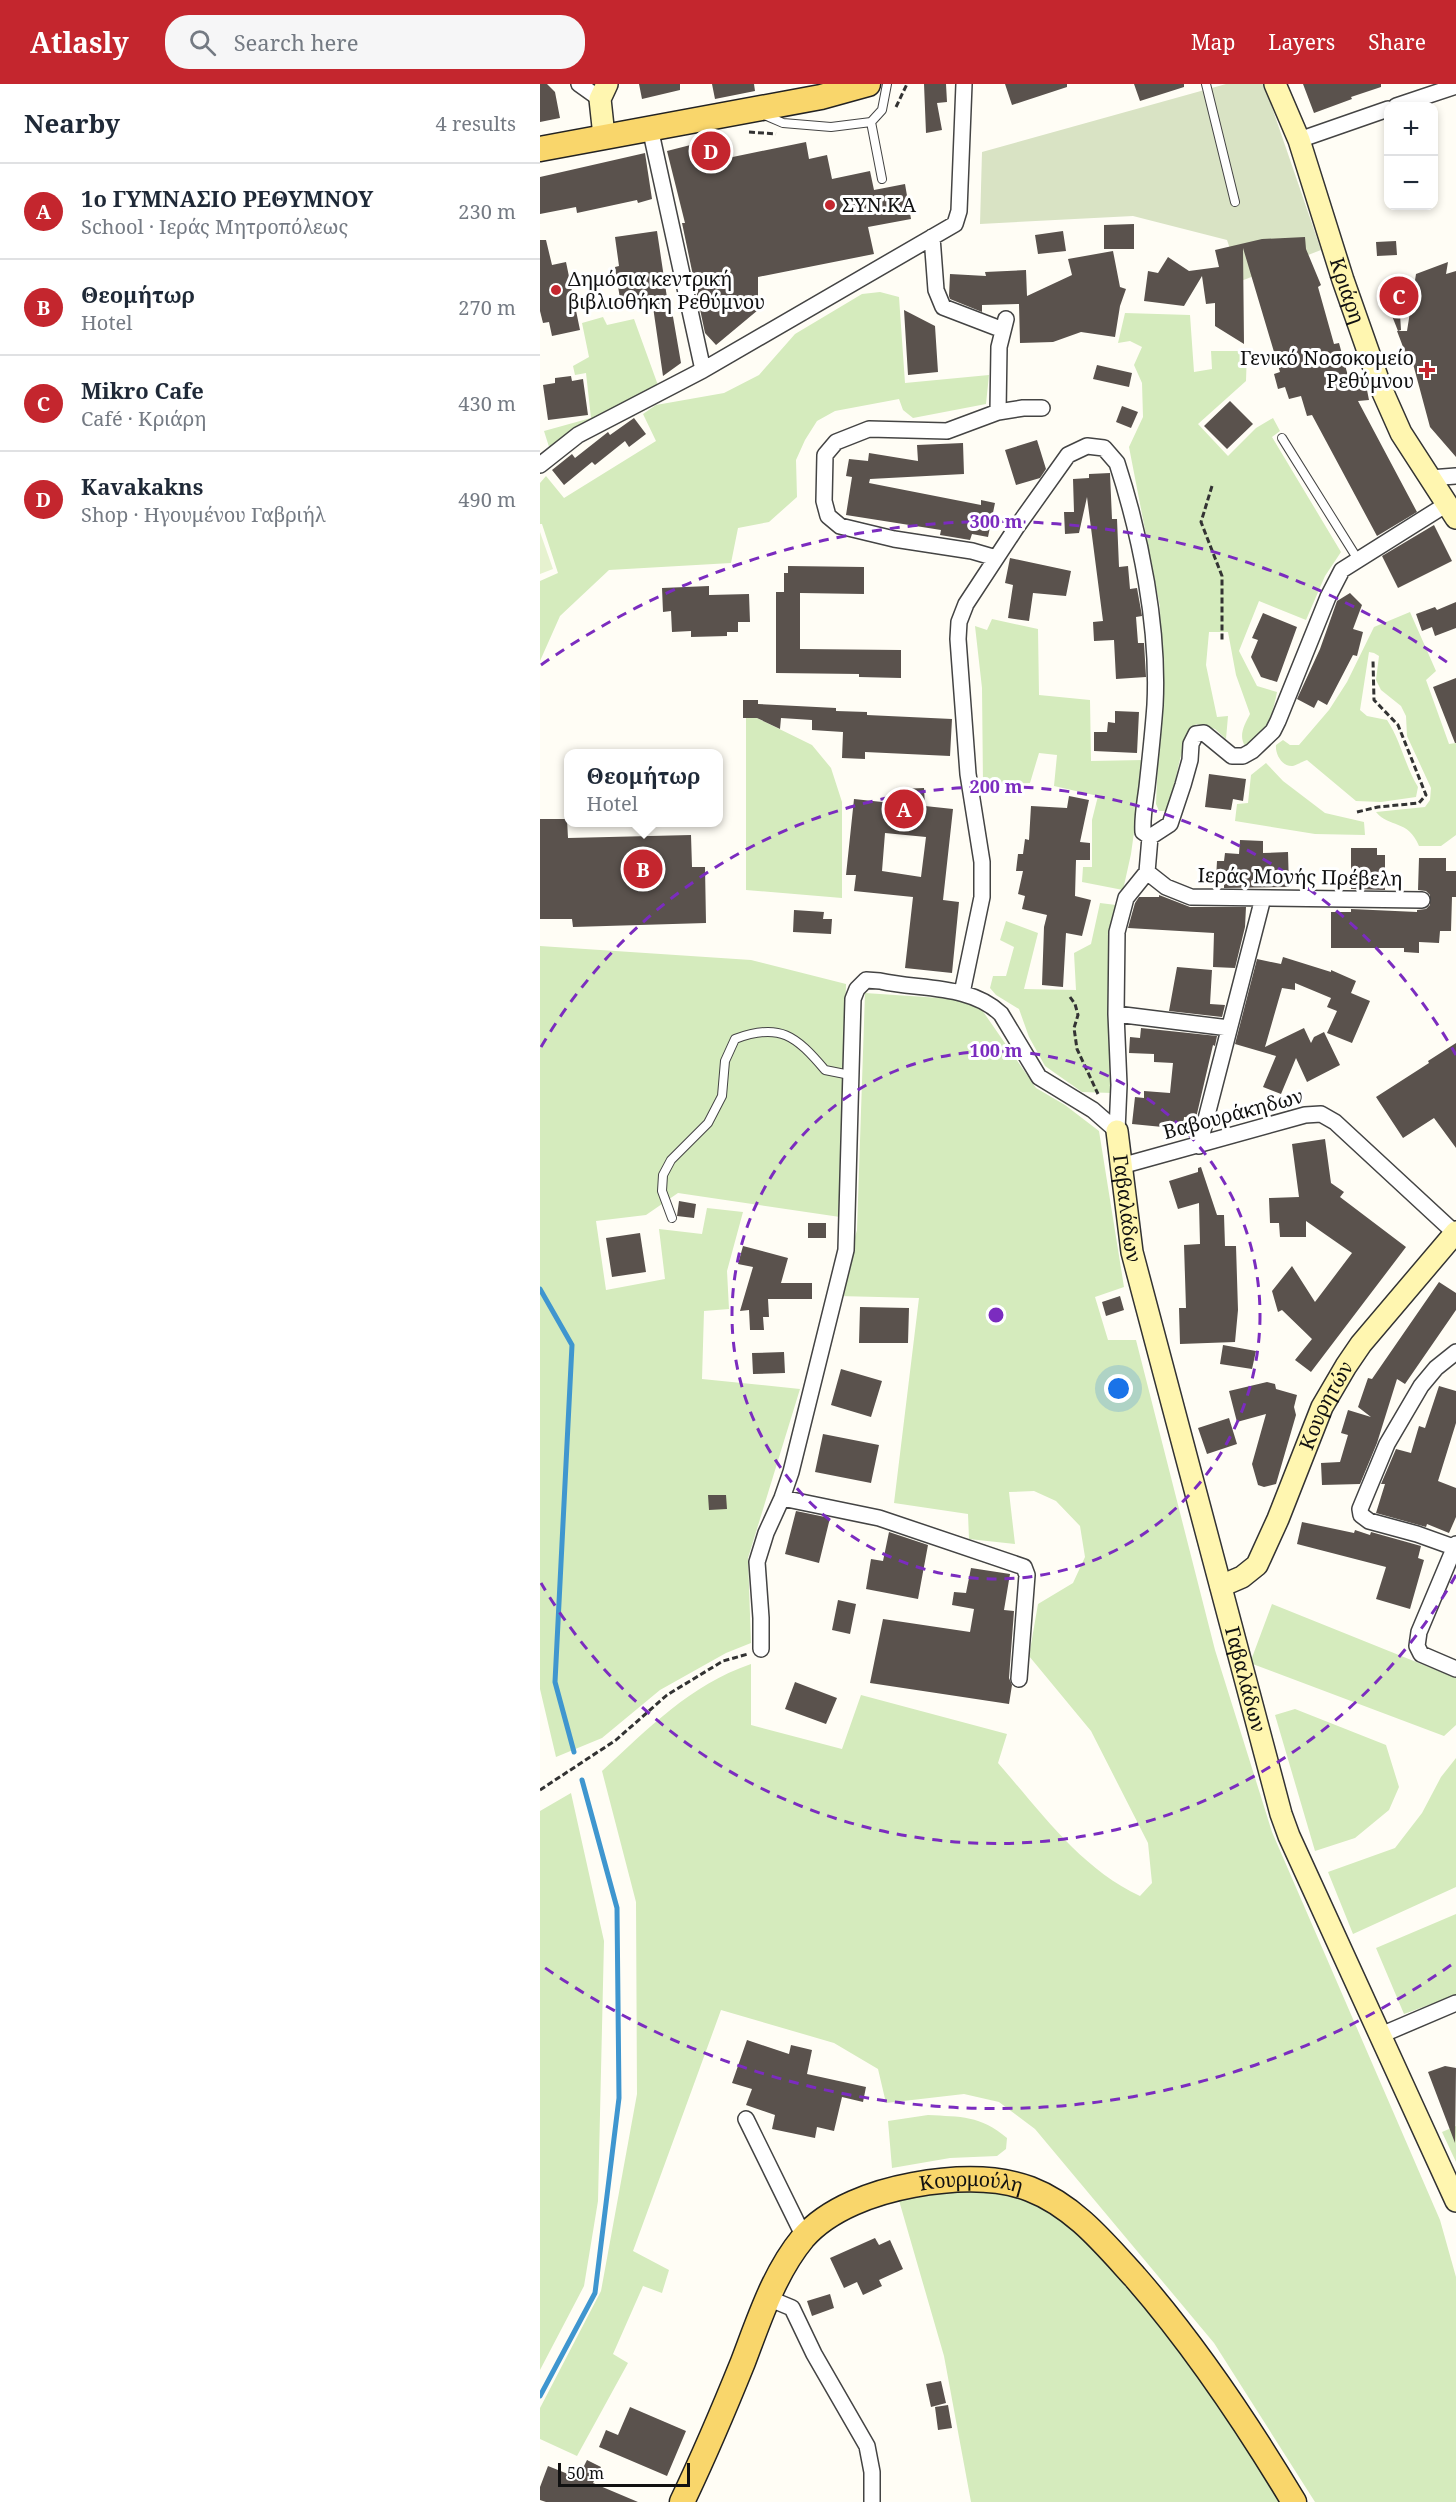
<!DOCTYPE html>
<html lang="en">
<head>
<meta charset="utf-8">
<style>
	body { margin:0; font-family:"Noto Serif",serif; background:#f6f6f7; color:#1f2937 }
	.controls { position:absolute; right:18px; top:18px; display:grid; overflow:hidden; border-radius:12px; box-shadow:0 3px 9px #0003 }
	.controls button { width:54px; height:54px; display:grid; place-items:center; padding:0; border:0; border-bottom:2px solid #e0e1e3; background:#fff; color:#1f2937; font:30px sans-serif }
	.scale { position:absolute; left:18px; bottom:15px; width:132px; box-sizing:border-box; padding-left:6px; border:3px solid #111; border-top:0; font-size:16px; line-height:21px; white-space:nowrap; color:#111; -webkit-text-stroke:4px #fff; paint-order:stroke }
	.you { position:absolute; left:579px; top:1305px; width:21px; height:21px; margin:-15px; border:4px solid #fff; border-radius:50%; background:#1a73e8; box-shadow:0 0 0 9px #1a73e833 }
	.badge { display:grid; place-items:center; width:39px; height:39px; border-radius:50%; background:#c4262e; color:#fff; font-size:20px; font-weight:700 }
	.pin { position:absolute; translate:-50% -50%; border:3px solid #fff; box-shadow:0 2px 6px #0006 }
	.popup { position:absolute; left:24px; top:665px; width:159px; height:78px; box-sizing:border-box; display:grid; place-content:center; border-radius:12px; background:#fff; filter:drop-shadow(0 2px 4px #0005); font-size:20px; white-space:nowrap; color:#747a83 }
	.popup b { font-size:22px; color:#1f2937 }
	.popup::after { content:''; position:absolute; left:50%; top:100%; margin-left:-12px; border:12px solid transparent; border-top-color:#fff }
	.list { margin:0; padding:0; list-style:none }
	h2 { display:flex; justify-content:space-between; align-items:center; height:78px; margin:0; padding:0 24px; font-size:26px }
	h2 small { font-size:20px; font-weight:400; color:#747a83 }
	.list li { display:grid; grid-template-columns:39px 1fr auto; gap:18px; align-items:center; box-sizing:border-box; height:96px; padding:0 24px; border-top:2px solid #e0e1e3 }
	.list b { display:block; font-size:22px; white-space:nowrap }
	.list p { margin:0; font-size:20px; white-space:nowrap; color:#747a83 }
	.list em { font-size:20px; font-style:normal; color:#747a83 }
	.icon { flex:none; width:33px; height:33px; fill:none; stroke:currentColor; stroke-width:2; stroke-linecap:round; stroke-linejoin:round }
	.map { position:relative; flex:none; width:916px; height:2418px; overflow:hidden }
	header { display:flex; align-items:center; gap:36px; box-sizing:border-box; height:84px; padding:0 30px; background:#c4262e; color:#fff }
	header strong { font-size:28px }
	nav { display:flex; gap:33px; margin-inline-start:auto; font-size:21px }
	.search { width:420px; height:54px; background:#f6f6f7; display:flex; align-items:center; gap:15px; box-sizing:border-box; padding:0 21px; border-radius:24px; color:#747a83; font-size:22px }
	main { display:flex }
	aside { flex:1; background:#fff }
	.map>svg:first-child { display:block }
	.green { fill:#d5ebbd }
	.cemetery { fill:#d9e3c4 }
	.pitch { fill:#e6f2cf }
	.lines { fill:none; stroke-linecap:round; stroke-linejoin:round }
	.stream { stroke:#3f96cf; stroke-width:5 }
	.building { fill:#5a524d; fill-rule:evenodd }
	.lane-casing { stroke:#444; stroke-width:10 }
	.street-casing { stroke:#444; stroke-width:18 }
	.secondary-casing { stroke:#333; stroke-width:24 }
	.primary-casing { stroke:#222; stroke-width:27 }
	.path { stroke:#333; stroke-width:3; stroke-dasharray:6 3; stroke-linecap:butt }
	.lane { stroke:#fff; stroke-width:8 }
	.street { stroke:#fff; stroke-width:15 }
	.secondary { stroke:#fff6b0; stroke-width:21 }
	.primary { stroke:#f9d66b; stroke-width:24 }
	.ring { fill:none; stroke:#7b2cbf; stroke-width:3; stroke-dasharray:10 8 }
	.poi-dot { fill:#c4262e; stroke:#fff; stroke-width:2 }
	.labels { text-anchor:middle; stroke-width:6; stroke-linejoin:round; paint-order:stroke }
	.poi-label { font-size:20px; fill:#111; stroke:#fff; text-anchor:start }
	.street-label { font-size:20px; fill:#111; stroke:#fff }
	.centre { fill:#7b2cbf; stroke:#fff; stroke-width:3 }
	.ring-label { font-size:18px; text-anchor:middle; font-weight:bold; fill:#7b2cbf; stroke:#fff; stroke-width:6; stroke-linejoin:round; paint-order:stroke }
</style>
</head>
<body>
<header>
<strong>Atlasly</strong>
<div class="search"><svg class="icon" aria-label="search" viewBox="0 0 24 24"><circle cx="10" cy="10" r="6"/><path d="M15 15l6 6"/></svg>Search here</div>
<nav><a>Map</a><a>Layers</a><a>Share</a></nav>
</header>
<main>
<aside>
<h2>Nearby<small>4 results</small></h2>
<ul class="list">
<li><span class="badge">A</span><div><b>1ο ΓΥΜΝΑΣΙΟ ΡΕΘΥΜΝΟΥ</b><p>School · Ιεράς Μητροπόλεως</p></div><em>230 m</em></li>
<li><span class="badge">B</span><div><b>Θεομήτωρ</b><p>Hotel</p></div><em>270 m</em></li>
<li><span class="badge">C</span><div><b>Mikro Cafe</b><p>Café · Κριάρη</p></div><em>430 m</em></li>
<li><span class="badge">D</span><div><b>Kavakakns</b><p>Shop · Ηγουμένου Γαβριήλ</p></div><em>490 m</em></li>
</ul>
</aside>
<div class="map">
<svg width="916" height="2418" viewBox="0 0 916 2418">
	<rect width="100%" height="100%" fill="#fffdf5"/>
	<!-- green -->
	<path class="green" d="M340,208L359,213L365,299L449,291L446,320L373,334L363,326L359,315L295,327L277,337L265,356L256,376L257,413L229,438L198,444L191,479L69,486L20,532L0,577V497L18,489L2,440H0V399L6,392L24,414L116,357L103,330L116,321L184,309L219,291L255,250L322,210Z
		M585,229L650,231L654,288L672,285L671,267H707L706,297L658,340L688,372L716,344L733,334L740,347L732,353L801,468L785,492L766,536L719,517L699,567L717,602L737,608C733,630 726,651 705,662C698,651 705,640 710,630L696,591L688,548H669L666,581L677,633L688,632L686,655L675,645L656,640C636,666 639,699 625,727H619L616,720L621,611L620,523L589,363L603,333L602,299L594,281L602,263L590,257L578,259Z
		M63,233L67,241L94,235L119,304L10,366L4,347L51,334L46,289L35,291L33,282L49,273L42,239Z
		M870,528L896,587L886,596L909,660L916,659V751L901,762H879C868,735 849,744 836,728L885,723L890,716L891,704L867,652L866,632L861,622L841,606L836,596L839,572L834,569L829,568L820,626L827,632L847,636C861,657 865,682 878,703L876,713L841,718L816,717L767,676C763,677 757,681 753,682C742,683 735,670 736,661L743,656L750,661H759L789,626L807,598L834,543Z
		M452,535L498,545L499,611L550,616L551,677L604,676L591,770L583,806L542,798L543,783H552V736L558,712L514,702L517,671L499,669L490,699L443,701L442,604L435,542L447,546Z
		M206,634H217L272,661L291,684L302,718V814L206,806Z
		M726,679L743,697L785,729L824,738L825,751L775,750L695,737L697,720L708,719L711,691Z
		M560,819L576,821L568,857L572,1009L542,1008L505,982L489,953L479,925L456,911L450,904L453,892H466L474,863L460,856L466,837L498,849L484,905L536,906L534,869L551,860Z
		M0,862L211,876L306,900L300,1133L138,1109L106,1131L56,1137L66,1206L125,1195L119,1145L162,1150L167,1124L203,1128L187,1187L189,1225L164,1227L162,1295L260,1305L208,1474L211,1559L186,1569L120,1606L62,1654L16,1673L0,1605Z
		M325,909L415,915L442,926L496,1004L525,1021L559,1047L584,1203L555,1213L568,1256H596L675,1566L732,1748L900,2136L916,2193V2418H775L674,2259L495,2045L459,2018L424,2010L346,2019L338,1985L294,1959L181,1926L93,2167L129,2186L122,2209L103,2202L73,2270L88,2279L37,2372L0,2355V2324L61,2207L97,2010L96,1818L62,1687C109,1644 150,1601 211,1580V1641L302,1665L321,1611L467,1650L458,1679C501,1728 540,1784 600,1812L612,1799L608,1759L551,1647L489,1572L498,1520L533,1499L545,1473L540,1442L516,1417L494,1407L469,1408L475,1460L429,1455L428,1430L354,1419L379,1214L298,1212L317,1146Z
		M732,1520L916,1594V1641L904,1652L710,1579Z
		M755,1625L846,1661L859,1703L849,1726L815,1754L775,1767L735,1631Z
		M916,1674V1803L813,1850L788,1788L855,1764L882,1729L901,1693Z
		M31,1709L64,1857L58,2117L44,2202L0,2286V1727Z
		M916,1830V1911L864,1930L836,1864Z
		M388,2031C421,2033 440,2031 467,2054L466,2065L457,2072L410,2074L352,2084L348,2037Z
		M916,2042V2078L902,2048Z
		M441,2104L477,2111L522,2136L573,2180L647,2274L703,2353L740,2418H431L404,2272L358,2113Z"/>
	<!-- cemetery -->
	<path class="cemetery" d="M686,0H724L781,166L701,197L687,156L593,132L440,140L442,68Z"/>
	<!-- pitch -->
	<path class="pitch" d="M0,448L13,485L0,490Z"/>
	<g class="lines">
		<!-- stream -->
		<path class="stream" d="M0,1205L32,1261L15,1598L34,1668
			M0,2312L55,2209L79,2014L77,1824L42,1696"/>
	</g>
	<!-- building -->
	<path class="building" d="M0,0H7L15,8L20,34L0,38Z
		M99,0H140V6L102,15Z
		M172,0H214L215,7L175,15Z
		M384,0H406L407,18L397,19L402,46L386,49Z
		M465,0H527V3L472,21Z
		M594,0H644V3L600,17Z
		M763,0H841V3L811,13L812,15L774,29Z
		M178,54L183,75L266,58L269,75L287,71L292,95L330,87L334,106L365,100L371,135L328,143L334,170L218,193V226L176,261L165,249L142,139H145L127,67Z
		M105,69L112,115L98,119L97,116L37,129L36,123L0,130V93Z
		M594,140V165H564V141Z
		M117,147L129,227H132L141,279L123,292L112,216L81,221L75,183L79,182L75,153Z
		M523,147L526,167L498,170L495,151Z
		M765,153L766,165L781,201L778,203L794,260L799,259L811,303L826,301L829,316L818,317L877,428L837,452L772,331L767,332L761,312L749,315L745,303L738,305L734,290L740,288L703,164L704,260L675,242V219L666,220L662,192L644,222L604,217L608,187L618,189L628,173L649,187L679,183L675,166L722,155Z
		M0,156H6L12,181L26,178L40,246L12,252L9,238L3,239L0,227Z
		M856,157L857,171L837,172L836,158Z
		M573,167L580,203L586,205L580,222L575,253L541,248L513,258L480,259L479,220L442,221V228L410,215L409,212L410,190L446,192L445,188L486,186L487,212L532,191L528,175Z
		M908,178L906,190L916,187V373L890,343L872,276H868L857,247H867L876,190Z
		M858,198L861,246L858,247L841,204Z
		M364,226L395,242L398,288L368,291Z
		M557,281L592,289L589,303L553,295Z
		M31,292L32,297L43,295L48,331L8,336L3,301L15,299V294Z
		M690,317L713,340L687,365L664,342Z
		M582,322L598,328L591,344L576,338Z
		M94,334L106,350L89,363L85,357L55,381L52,378L24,401L12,386L32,370L35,374L68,348L70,351Z
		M497,356L506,385L500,394L476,401L465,366Z
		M423,359L424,390L330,395L329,399L441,421V416L455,419L448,453L432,450L430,456L400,451L401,446L306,431L312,393L306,392L309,375L328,377L329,369L378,377L377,361Z
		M570,389L572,435H577L579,483L588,482L590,505L597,504L602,532L596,533L598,559H604L606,593L576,595L574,556L554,557L553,538L563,537L547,413L539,449L525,450L524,428H534L533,395L549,394V390Z
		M894,441L912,477L858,504L842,472Z
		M470,474L531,487L526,512L493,509L489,537L468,534L473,501L465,499Z
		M248,482L324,483V510L260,509V565L361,566V594L319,593V590L236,589V508H244V489H248Z
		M169,502V511L209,510L210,538H198V548H187V552L151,553V547L132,548L131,527L123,528L122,504Z
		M810,509L822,521L813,545L823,548L817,572L813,571L787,621L778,616L774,624L757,615L780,565L797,517Z
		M916,518V544L895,552L892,543L882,547L876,530L895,523L897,526Z
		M723,529L757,543L737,598L721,593L711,573L718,556L712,554Z
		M916,594V659H915L893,603Z
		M203,616H218V620L296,624V627L327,628V631L412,635L410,672L325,668V675L302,674L303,648L272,646V636L241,634L240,645L217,634H203Z
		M575,627L599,628L597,669L554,667V648H567L568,638L575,639Z
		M669,690L706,695L703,717L693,715L691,726L665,723Z
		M384,704L385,722L413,725L403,816L419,818L412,889L365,884L373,813L314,807L316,791H306L314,715L361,720L360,705ZM345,749L386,753L381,793L342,787Z
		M529,712L549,716L540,758L550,759V776H536L535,812L551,816L542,852L526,849L523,903L502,901L504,843L507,831L482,825L485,812L478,810L483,787H476L478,770H483L485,755L489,756L491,722L527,724Z
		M0,735H27L28,754L151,751L152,783H165L166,839L33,843L32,835H0Z
		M700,756L723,757V769L748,768L749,803L684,804V796L676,795L677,777H684L685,769L699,770Z
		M811,764H837V771H845V806L811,805Z
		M879,774H906V787H916V813H912L911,847H900L899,859L879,858V869L864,868V864H791V828H811V825L877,828V826L886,825L890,821V811L886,807L878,806Z
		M619,811L650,823H706L705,843L695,884L673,883L674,849L588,844L595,819L599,813H619Z
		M254,826L284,828L283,835H292L291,850L253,848Z
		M743,873L791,888V886L816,897L811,909L830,917L812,959L787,949L797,927L787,923L791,914L755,899V906L742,904L725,963L764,944L771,959L774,953L784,948L800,981L767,998L756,974L741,1010L723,1003L736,972L695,960L717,875L741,880Z
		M637,883L672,886L670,920L685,921L682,933L629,927Z
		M601,944L677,952L675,962L673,961L656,1034L644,1033L643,1045L592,1040L595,1013L604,1014V1007L630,1009L633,979L614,978V970L589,969L590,953L600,954Z
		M916,959V1064L894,1034L863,1054L836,1013L889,979L888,977Z
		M785,1055L791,1099L804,1108L800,1113L866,1163L771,1288L755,1276L772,1255L742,1226L738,1228L732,1207L752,1182L775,1218L812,1169L766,1137V1153H740L739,1139H730L729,1114L759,1113L752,1060Z
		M661,1083L677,1131H684L685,1162H696L698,1226L695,1258L640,1260L639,1224H646L644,1161L660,1160L659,1119L638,1125L629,1097L658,1088V1084Z
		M139,1117L156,1120L154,1134L137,1132Z
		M268,1139H286V1154H268Z
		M100,1149L106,1188L72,1193L66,1154Z
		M203,1162L248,1174L241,1199H272V1215H228L229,1233H223L224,1246H210L209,1226L200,1227L213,1183L198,1180Z
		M899,1198L916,1209V1226L865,1300L857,1295L837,1359L820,1400L782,1401L781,1379L800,1378L808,1351L801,1349L808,1326L831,1333L818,1323L828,1294L832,1295Z
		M580,1212L584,1226L566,1232L562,1218Z
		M320,1223L369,1224L368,1259H319Z
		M683,1261L716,1267L712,1285L680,1280Z
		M244,1268L245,1289L213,1290L212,1269Z
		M301,1285L342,1297L331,1333L291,1321Z
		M727,1298L735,1300L736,1305L757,1311L754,1323L756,1331L736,1400L724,1403L718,1401L712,1380L726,1330L697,1338L689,1307Z
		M899,1302L916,1307V1339L898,1397L916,1404V1433L909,1449L887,1440L886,1443L836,1429L845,1400H841L856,1365L871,1369L879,1342L885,1344Z
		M689,1334L697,1360L667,1370L658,1344Z
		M283,1350L339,1361L331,1399L275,1388Z
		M168,1411H186L187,1425L169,1426Z
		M256,1427L290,1434L279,1479L245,1470Z
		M762,1438L814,1449L815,1446L830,1451L831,1448L881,1462L878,1474L884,1476L870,1525L836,1515L846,1483L757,1460Z
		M349,1448L388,1461L378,1515L326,1505L331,1475L343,1477Z
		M431,1484L470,1490L464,1526L474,1527L469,1594L472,1601L469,1620L330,1599L343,1535L430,1548L434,1525L412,1521L414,1508L426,1509Z
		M298,1516L316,1520L310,1550L292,1546Z
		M255,1598L297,1614L286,1640L245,1625Z
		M207,1956L249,1970L251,1961L272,1966L267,1990L326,2003L323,2018L302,2013L294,2047L277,2043L275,2054L232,2045L235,2031L206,2021L212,2005L192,1999Z
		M905,1982L916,1984L915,2059L888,1988Z
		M335,2154L339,2161L350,2156L363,2185L339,2196L342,2202L323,2211L317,2198L304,2204L290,2174Z
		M290,2210L294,2224L272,2232L267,2217Z
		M401,2297L406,2319L391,2323L386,2300Z
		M408,2321L412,2344L398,2346L395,2323Z
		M90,2323L146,2347L127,2392L59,2363L66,2346L78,2351Z
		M47,2376L61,2383L53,2399L98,2418H6L0,2416V2403L8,2382L38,2394Z"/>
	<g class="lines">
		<!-- lane casing -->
		<g class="lane-casing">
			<path id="lane" d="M666,0L695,118
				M222,30L243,39L291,43L331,38L342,26L347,0
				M331,38L342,95
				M742,354L817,474
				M132,1134L122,1107L123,1091L131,1076L168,1039L182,1012L185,977L195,955C240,938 256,952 285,986L310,991"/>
		</g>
		<!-- street casing -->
		<g class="street-casing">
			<path id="street" d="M39,0L60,15
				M856,22L916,2
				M110,44L163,286L415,140L419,127L424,0
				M759,56L848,25
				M392,153L396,206L403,223L463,246
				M458,328L459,263L466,235
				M0,381L38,351L163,286
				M890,394L916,392
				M456,474L432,467L354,455L300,442L288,432L284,417L285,371L296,358L329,345L407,347L458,328L483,324H502
				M607,788L626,803L651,813L882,816
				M422,909L442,813V778L428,690L418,555L419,538L426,520L476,444L528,371L547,362L564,364L577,379C601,453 619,543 615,621C613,649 610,676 607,703C605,719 602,733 603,748L610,753L630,740L643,701L650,676L651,660L656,650L664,649L692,672H703L712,667L733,647L738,637L788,513L802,486L907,420
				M576,930L689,944
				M659,1062L723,814
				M581,1082L765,1031L781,1030L795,1038L916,1150
				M916,1268L896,1284L881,1302L847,1360L820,1425L821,1431L829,1437L877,1450L916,1464
				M242,1414L339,1434L484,1483L487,1491L479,1595
				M916,1460L879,1548L877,1562L881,1570L916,1585
				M221,1565V1534L217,1478L226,1449L242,1414L251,1388L306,1166L313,915L317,905L326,896L340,897C380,906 430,900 461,930L499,993L553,1026L577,1047L579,1001L576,930L577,848L586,814L607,788L610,753
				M841,1951L916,1919
				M206,2035L264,2153
				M228,2214L252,2224L274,2270L327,2362L332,2388V2418"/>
		</g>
		<!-- secondary casing -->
		<g class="secondary-casing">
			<g id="secondary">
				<path id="s1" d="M735,0L759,56L803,196L841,304L861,349L916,434"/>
				<path d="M64,52L60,15L67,0"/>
				<path id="s2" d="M577,1047L592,1168L741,1730L749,1752L916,2117"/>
				<path id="s3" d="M681,1502L702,1493L717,1481L738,1435L782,1323L806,1282L821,1260L916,1148"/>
			</g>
		</g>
		<!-- primary casing -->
		<g class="primary-casing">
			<g id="primary">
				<path d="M0,65L281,13L328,0"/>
				<path id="s4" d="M142,2418C164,2372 184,2325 203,2278C219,2236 234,2189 263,2154C289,2124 335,2108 373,2101C411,2094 453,2091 490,2105C534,2122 564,2159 595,2193C656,2263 706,2338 754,2418"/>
			</g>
		</g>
		<!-- path -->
		<path class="path" d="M356,23L367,0
			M209,48L236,50
			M672,402L661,438L682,492V556
			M817,728L838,723L879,719L886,711L858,641L834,616L833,576
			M530,913L535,920L538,931L534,944L537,965L558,1010
			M0,1706L76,1656L127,1611L183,1577L208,1570"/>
		<!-- lane -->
		<use href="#lane" class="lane"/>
		<!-- street -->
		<use href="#street" class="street"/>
		<!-- secondary -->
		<use href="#secondary" class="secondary"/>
		<!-- primary -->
		<use href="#primary" class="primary"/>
	</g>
	<!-- distance rings -->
	<g class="ring">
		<circle cx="456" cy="1231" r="264"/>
		<path d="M916 1491A528 528 0 0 1 1 1499M1 963A528 528 0 0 1 916 971"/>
		<path d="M911 1881A793 793 0 0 1 1 1881M1 581A793 793 0 0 1 911 581"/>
	</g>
	<!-- markers -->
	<g class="poi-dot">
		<circle cx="290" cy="121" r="6"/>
		<circle cx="16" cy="206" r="6"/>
		<path d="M884 277h6v6h6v6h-6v6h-6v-6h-6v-6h6z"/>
	</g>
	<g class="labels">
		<!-- poi labels -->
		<g class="poi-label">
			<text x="302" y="128">ΣΥΝ.ΚΑ</text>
			<text x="28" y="202">Δημόσια κεντρική<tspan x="28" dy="23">βιβλιοθήκη Ρεθύμνου</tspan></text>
			<text x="874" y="281" text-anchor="end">Γενικό Νοσοκομείο<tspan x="874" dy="23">Ρεθύμνου</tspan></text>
		</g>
		<!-- street labels -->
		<g class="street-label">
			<text dy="7" stroke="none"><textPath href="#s1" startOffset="219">Κριάρη</textPath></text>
			<text transform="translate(760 793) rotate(1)" y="7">Ιεράς Μονής Πρέβελη</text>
			<text transform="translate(693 1030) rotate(-15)" y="7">Βαβουράκηδων</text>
			<text dy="7" stroke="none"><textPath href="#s2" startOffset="78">Γαβαλάδων</textPath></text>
			<text dy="7" stroke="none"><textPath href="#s3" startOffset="216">Κουρητών</textPath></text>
			<text dy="7" stroke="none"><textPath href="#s2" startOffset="564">Γαβαλάδων</textPath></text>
			<text dy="7" stroke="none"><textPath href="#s4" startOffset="474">Κουρμούλη</textPath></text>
		</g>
	</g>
	<circle cx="456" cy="1231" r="9" class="centre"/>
	<g class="ring-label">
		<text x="456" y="444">300 m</text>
		<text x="456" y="709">200 m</text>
		<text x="456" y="973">100 m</text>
	</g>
</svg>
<div class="controls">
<button>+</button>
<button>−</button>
</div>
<div class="scale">50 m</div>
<div class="you"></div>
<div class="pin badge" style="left:364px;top:725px">A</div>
<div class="pin badge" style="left:103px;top:785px">B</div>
<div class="popup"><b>Θεομήτωρ</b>Hotel</div>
<div class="pin badge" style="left:859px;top:212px">C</div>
<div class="pin badge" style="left:171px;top:67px">D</div>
</div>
</main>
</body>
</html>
